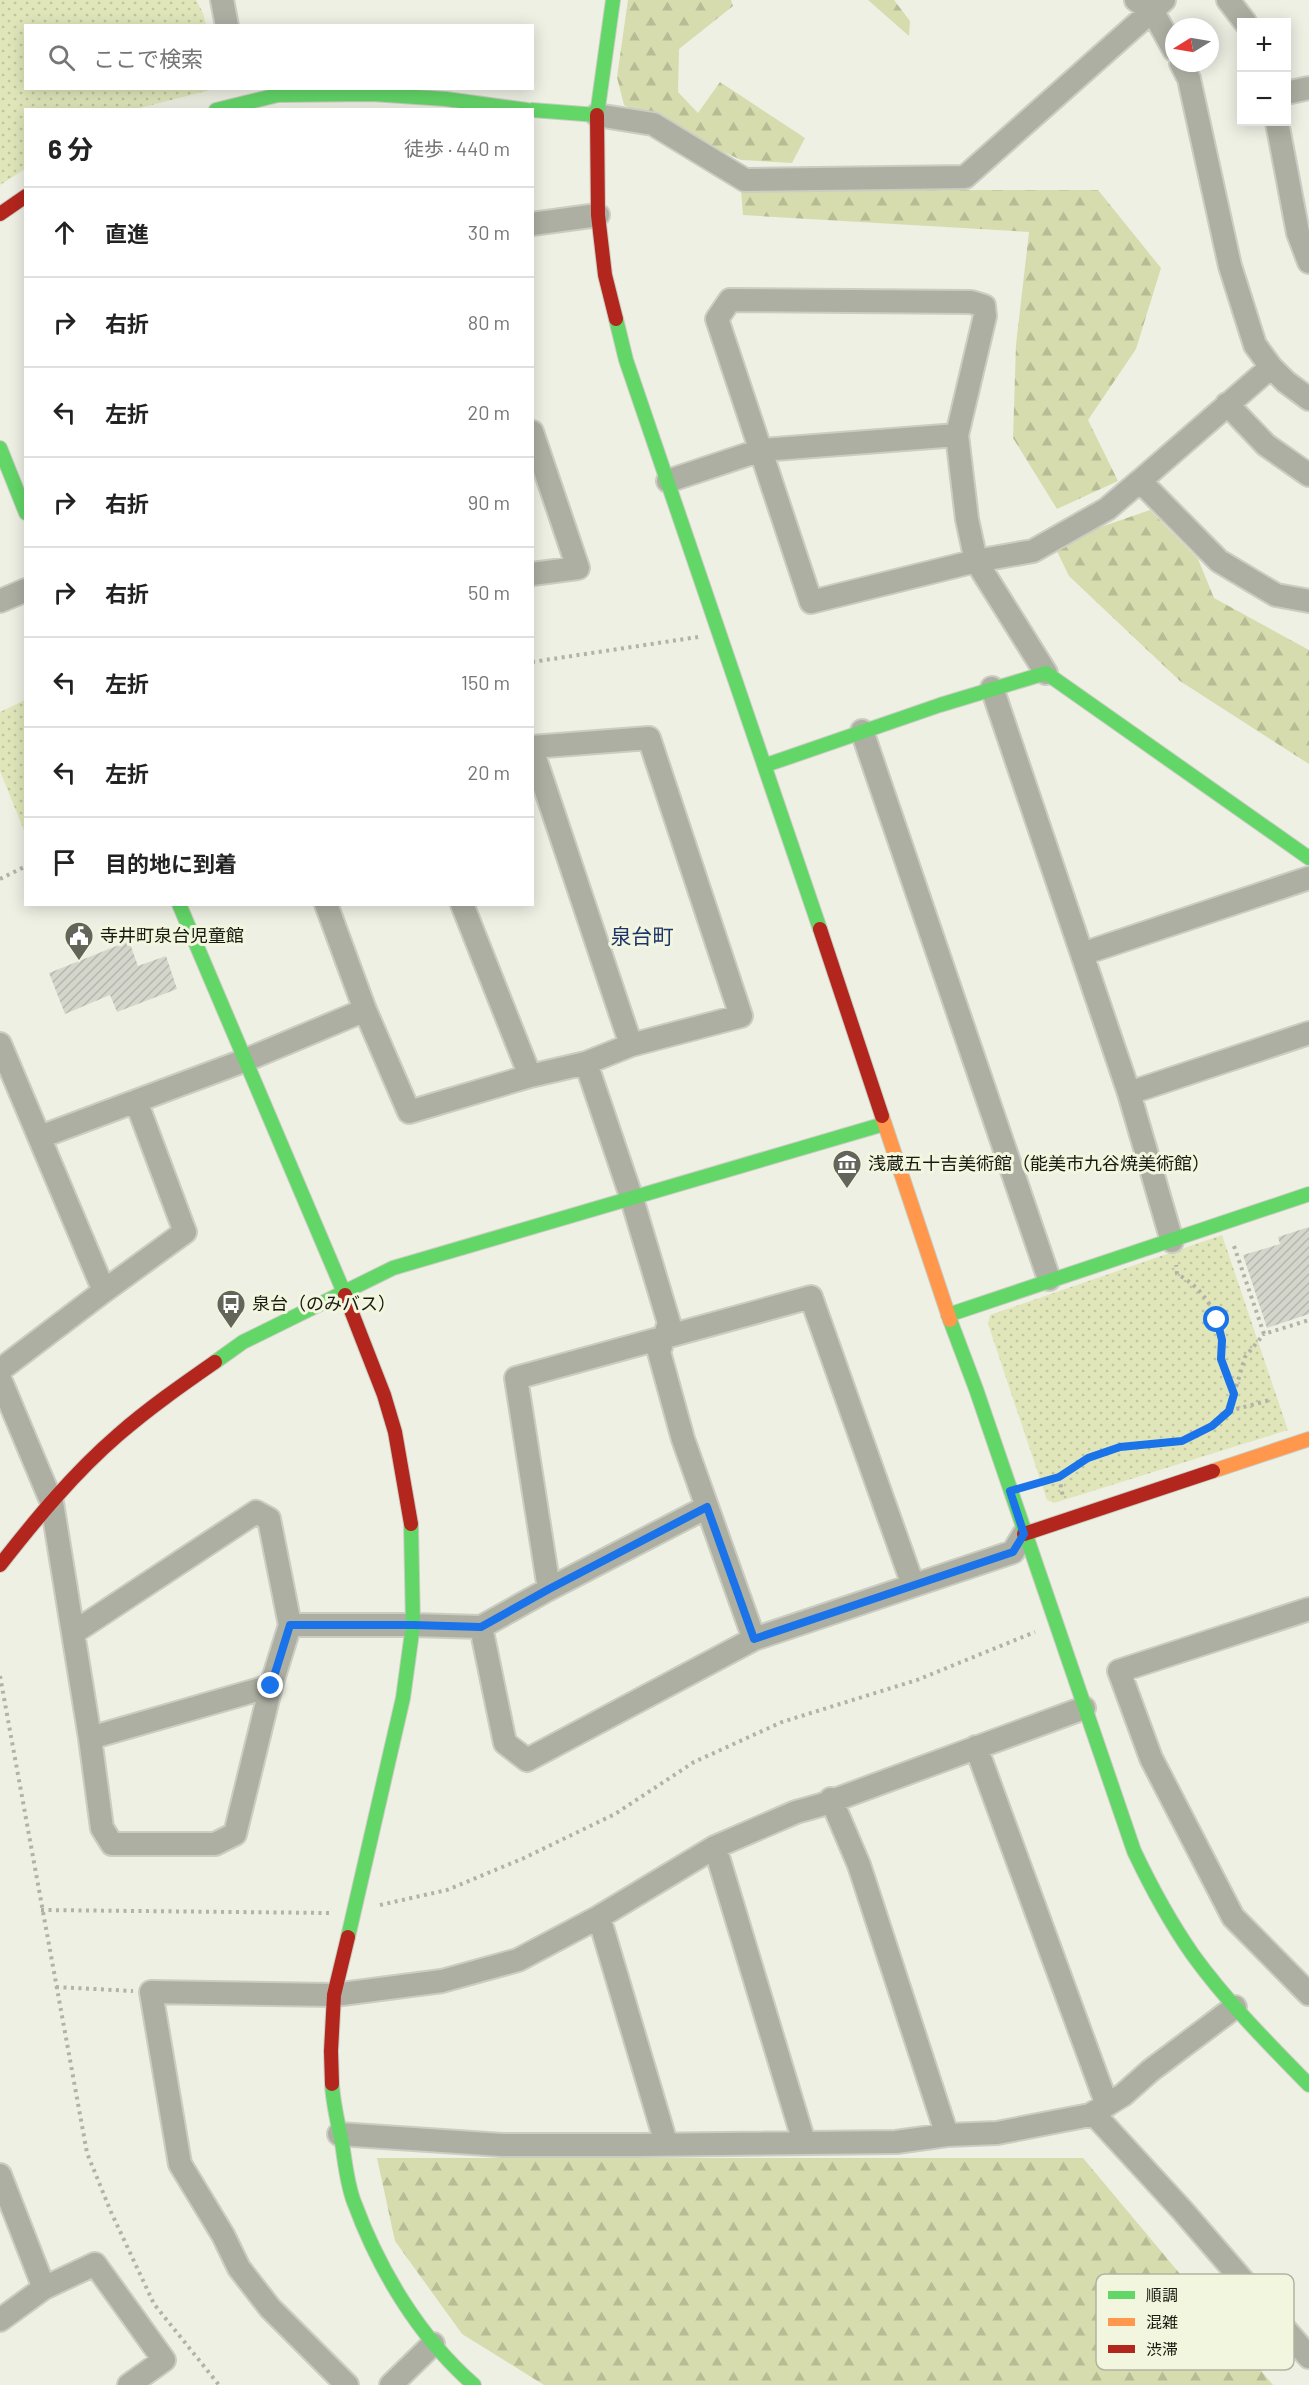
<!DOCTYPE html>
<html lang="ja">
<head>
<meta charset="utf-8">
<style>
	body { margin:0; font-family:Barlow,"Noto Sans JP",sans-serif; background:#f6f6f6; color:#222 }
	.controls { position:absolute; right:18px; top:18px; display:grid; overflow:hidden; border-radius:0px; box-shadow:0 3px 15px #0003 }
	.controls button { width:54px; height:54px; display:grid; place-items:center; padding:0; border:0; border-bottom:2px solid #e0e0e0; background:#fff; color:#222; font:30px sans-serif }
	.compass { position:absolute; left:1165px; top:18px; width:54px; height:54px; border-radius:50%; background:#fff; box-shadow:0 3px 15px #0003; rotate:259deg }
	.stop { position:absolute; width:18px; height:18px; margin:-14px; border:4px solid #1a73e8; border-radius:50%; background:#fff }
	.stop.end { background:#1a73e8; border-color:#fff; box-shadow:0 2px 6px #0008 }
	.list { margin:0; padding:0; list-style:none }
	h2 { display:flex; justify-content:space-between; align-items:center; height:78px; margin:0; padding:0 24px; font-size:26px }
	h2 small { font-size:20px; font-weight:400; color:#767676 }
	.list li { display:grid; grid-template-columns:39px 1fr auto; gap:18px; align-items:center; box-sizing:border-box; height:90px; padding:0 24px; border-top:2px solid #e0e0e0 }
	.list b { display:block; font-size:22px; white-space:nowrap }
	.list em { font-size:20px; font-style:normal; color:#767676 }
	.icon { flex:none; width:33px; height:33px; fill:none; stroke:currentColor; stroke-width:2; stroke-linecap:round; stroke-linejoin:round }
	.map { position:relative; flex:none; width:1309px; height:2385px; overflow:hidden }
	.search { position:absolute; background:#fff; box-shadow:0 3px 15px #0003; left:24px; top:24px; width:510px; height:66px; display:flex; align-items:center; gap:15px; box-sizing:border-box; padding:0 21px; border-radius:0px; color:#767676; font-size:22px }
	.panel { position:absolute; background:#fff; box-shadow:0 3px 15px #0003; left:24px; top:108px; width:510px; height:798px; border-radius:0px }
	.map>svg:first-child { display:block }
	.forest { fill:url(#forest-firs) }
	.park { fill:url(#park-dots) }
	.building { fill:url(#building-hatch) }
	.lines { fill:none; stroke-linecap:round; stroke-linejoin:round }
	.street-casing { stroke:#cbcdc3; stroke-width:26 }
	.fast-casing { stroke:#cbcdc3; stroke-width:16 }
	.slow-casing { stroke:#cbcdc3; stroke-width:16 }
	.jam-casing { stroke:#cbcdc3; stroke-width:16 }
	.path { stroke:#b2b3a8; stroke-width:4; stroke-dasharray:3 4.5; stroke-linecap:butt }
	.street { stroke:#adafa3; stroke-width:22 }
	.fast { stroke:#63d668; stroke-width:14 }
	.slow { stroke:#ff974d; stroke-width:14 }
	.jam { stroke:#b3261e; stroke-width:14 }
	.route { stroke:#1a73e8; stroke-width:8 }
	.labels { text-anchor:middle; stroke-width:6; stroke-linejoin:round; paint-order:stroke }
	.poi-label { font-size:18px; fill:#181910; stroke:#f2f6de; text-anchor:start }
	.quarter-label { font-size:21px; fill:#1d356c; stroke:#f2f6de }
	.key { fill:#f2f6de; stroke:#b1b4a0; stroke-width:1.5 }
	.key-label { font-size:16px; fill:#181910 }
</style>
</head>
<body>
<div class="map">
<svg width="1309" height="2385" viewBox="0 0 1309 2385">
	<defs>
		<pattern id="forest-firs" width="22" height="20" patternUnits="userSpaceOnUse" patternTransform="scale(1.5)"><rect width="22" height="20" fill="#d6dcad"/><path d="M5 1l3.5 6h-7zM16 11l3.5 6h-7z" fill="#b7bc94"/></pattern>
		<pattern id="park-dots" width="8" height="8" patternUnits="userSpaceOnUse" patternTransform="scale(1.5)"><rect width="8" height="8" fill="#e0e6ba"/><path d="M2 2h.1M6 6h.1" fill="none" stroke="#bfc59f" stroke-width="1.8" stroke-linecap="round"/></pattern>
		<pattern id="building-hatch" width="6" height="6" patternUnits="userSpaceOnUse" patternTransform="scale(1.5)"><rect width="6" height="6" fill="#d4d6cc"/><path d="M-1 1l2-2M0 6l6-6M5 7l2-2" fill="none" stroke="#b5b7ae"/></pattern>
	</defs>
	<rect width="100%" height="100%" fill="#eef0e4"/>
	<!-- forest -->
	<path class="forest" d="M628,0H731L733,6L679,49L678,92L698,113L720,82L805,138L792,163L741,160L624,105L617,77Z
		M868,0H894L910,21L909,36Z
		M741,190H1098L1161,268L1136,349L1088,420L1118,481L1057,509L1013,438L1016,345L1029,232L743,215Z
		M1150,510L1198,559L1214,598L1309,650V764L1180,681L1069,576L1053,543L1059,538L1098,528Z
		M377,2158H1083L1273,2385H544L462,2334L395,2241Z"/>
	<!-- park -->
	<path class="park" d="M0,0H196L203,13L206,25L26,26V88L214,89L136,109L26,110L25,169L0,185Z
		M25,700V833L0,771V712Z
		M1222,1235L1288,1430L1054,1503L1047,1500L988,1324L990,1315Z"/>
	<!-- building -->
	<path class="building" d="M129,941L138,966L166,956L177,989L117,1012L110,995L65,1014L49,973Z
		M1309,1227V1314L1267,1328L1243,1255L1280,1244L1278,1237Z"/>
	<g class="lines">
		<!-- street casing -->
		<g class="street-casing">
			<path id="street" d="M222,0L227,26
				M1136,0L1153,12L1174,50
				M1228,0L1245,22
				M1181,63L1189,79L1230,266L1255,345L1271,367L1286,382L1309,399
				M1286,93L1309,88
				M597,115L653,124L745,180L965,177L1164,0
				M1277,122L1298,233L1309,262
				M532,224L598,215
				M1271,367L1140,481L1219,561L1276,595L1309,601
				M1227,404L1266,445L1309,475
				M532,432L578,568L532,574
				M668,481L761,450L957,435
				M0,601L26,590
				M1046,673L976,561L967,519L957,435L985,316L984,306L971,302L730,300L717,319L811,602L976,561L1033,551L1107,509L1140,481
				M992,688L1129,1093L1172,1241
				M862,731L1049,1279
				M532,749L631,1045
				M326,904L365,1010L409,1112L530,1076L586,1063L631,1045L741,1016L649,738L532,747
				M462,904L530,1076
				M1082,954L1309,878
				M0,1044L104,1291L0,1370
				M586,1063L632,1199L669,1323L659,1352L683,1439L754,1639L1013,1552L1024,1534
				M1129,1093L1309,1033
				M40,1137L246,1060L365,1010
				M104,1291L185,1232L136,1101
				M0,1379L52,1503L90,1738L271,1686L290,1625H413L481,1627L549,1589L707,1507
				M549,1589L516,1378L811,1297L913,1585
				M1309,1609L1119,1671L1151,1758L1233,1917L1309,1994
				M481,1627L505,1743L527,1760L754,1639
				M73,1633L256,1512L269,1519L290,1625
				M90,1738L102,1828L112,1844H215L235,1834L271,1686
				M976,1747L1107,2105
				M831,1799L859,1865L947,2135
				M715,1847L804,2142
				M599,1917L666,2143
				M1093,2113L1182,2210L1309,2357
				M339,2134L502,2145H637L896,2142L947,2135L997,2133L1090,2115L1123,2095L1150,2071L1235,2007
				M0,2175L44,2288L0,2320
				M44,2288L95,2264L164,2360L129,2385
				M347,2385L270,2308L239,2268L223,2235L180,2164L151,1992L334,1995L442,1981L518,1960L599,1917L715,1847L796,1812L821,1805L1084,1708
				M391,2385L433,2344"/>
		</g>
		<!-- fast casing -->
		<g class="fast-casing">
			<path id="fast" d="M216,110L278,95L372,94L446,99L527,110
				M532,110L597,115L613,0
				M616,319L626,360L820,929
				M0,448L26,513
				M766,765L940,705L1046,673L1309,858
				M179,904L345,1295
				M948,1315L1309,1194
				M950,1320L976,1389L1134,1851C1151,1887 1170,1922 1193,1955C1227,2002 1268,2043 1309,2085
				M215,1362L243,1342L393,1268L884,1124
				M348,1937L403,1698L413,1625L411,1524
				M332,2084C333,2104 338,2123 342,2143C345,2162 347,2184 354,2202C379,2270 419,2337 474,2385"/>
		</g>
		<!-- slow casing -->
		<g class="slow-casing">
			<path id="slow" d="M882,1116L950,1320
				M1213,1471L1309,1439"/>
		</g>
		<!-- jam casing -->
		<g class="jam-casing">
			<path id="jam" d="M597,115L598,215L605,275L616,319
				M0,214L26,196
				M820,929L882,1116
				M345,1295L384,1395L395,1432L411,1524
				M1024,1534L1213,1471
				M0,1565C36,1519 74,1473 118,1435C149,1408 182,1385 215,1362
				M332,2084L331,2051L334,1995L348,1937"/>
		</g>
		<!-- path -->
		<path class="path" d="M532,662L698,637
			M0,879L26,866
			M1234,1246L1264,1334L1309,1320
			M1234,1394L1245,1357L1264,1334
			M1229,1411L1270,1400
			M1059,1477L1063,1497
			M1034,1483C1042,1481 1052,1480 1060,1476C1074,1470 1084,1459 1100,1454C1128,1445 1153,1447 1180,1442C1193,1439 1224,1421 1229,1409C1239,1389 1221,1370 1221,1348C1223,1318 1204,1288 1177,1274L1176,1265
			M0,1676L87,2153L111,2212L154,2304L219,2385
			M380,1905L447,1890L524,1858L615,1814L694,1762L782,1722L917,1680L1035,1632
			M41,1910L329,1913
			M56,1987L133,1991"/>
		<!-- street -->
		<use href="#street" class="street"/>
		<!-- fast -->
		<use href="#fast" class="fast"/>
		<!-- slow -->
		<use href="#slow" class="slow"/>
		<!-- jam -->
		<use href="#jam" class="jam"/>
	</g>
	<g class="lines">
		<!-- route -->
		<path class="route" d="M271,1686L290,1625H413L481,1627L549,1589L707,1507L754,1639L1013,1552L1024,1534L1010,1491L1059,1477L1088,1458L1120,1447L1182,1441L1212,1426L1229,1411L1234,1394L1221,1359L1222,1340L1217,1320"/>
	</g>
	<!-- icons -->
	<defs>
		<g id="civic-pin" transform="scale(1.5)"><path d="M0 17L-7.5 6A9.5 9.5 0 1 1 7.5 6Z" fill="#63645a" stroke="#f2f6de"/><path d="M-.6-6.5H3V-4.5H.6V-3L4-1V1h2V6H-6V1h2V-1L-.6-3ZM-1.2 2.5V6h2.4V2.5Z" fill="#fff"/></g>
		<g id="museum-pin" transform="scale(1.5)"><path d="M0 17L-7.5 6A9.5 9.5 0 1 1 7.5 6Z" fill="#63645a" stroke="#f2f6de"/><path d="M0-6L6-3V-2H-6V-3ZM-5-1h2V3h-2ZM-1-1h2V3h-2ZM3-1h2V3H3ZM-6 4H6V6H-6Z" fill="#fff"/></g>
		<g id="bus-pin" transform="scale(1.5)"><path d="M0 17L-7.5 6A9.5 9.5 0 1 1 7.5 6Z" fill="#63645a" stroke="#f2f6de"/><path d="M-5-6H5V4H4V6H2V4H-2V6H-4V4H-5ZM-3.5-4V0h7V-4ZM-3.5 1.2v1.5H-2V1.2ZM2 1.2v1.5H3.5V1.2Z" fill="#fff"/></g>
	</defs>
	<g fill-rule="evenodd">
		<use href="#civic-pin" x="79" y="936"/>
		<use href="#museum-pin" x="847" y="1164"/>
		<use href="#bus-pin" x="231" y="1304"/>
	</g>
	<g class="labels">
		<!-- poi labels -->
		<g class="poi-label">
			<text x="100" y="942">寺井町泉台児童館</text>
			<text x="868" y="1170">浅蔵五十吉美術館（能美市九谷焼美術館）</text>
			<text x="252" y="1310">泉台（のみバス）</text>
		</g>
		<!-- quarter labels -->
		<g class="quarter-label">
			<text x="642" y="944">泉台町</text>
		</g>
	</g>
	<!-- legend -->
	<rect x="1096" y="2274" width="198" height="96" rx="9" class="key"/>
	<rect x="1108" y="2291" width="27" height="8" fill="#63d668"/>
	<rect x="1108" y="2318" width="27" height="8" fill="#ff974d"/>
	<rect x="1108" y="2345" width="27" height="8" fill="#b3261e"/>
	<g class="key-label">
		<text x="1146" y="2301">順調</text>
		<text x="1146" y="2328">混雑</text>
		<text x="1146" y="2355">渋滞</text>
	</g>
</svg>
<div class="controls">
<button>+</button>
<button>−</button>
</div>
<svg class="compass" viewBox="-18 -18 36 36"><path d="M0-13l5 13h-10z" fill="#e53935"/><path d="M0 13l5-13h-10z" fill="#767676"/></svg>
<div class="stop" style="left:1217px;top:1320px"></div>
<div class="stop end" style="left:271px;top:1686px"></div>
<div class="search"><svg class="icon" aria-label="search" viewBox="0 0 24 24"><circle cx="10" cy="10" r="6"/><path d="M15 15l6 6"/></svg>ここで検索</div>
<section class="panel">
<h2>6 分<small>徒歩 · 440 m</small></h2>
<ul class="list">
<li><svg class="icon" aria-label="ahead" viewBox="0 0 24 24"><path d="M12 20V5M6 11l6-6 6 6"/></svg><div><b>直進</b></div><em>30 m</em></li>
<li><svg class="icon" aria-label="right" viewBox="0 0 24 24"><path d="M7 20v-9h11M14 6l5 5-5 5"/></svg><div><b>右折</b></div><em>80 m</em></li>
<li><svg class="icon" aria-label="left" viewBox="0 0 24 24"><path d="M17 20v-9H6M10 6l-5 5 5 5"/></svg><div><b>左折</b></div><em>20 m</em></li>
<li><svg class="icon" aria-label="right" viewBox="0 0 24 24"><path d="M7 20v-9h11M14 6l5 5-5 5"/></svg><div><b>右折</b></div><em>90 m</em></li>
<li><svg class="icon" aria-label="right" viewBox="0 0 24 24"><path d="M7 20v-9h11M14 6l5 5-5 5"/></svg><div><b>右折</b></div><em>50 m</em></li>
<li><svg class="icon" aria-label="left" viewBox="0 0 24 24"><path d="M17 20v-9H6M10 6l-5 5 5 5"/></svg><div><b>左折</b></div><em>150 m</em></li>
<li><svg class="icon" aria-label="left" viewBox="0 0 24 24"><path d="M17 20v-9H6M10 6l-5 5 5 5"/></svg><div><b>左折</b></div><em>20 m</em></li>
<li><svg class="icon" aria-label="arrive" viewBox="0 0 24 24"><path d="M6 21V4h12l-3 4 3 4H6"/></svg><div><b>目的地に到着</b></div></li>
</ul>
</section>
</div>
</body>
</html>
